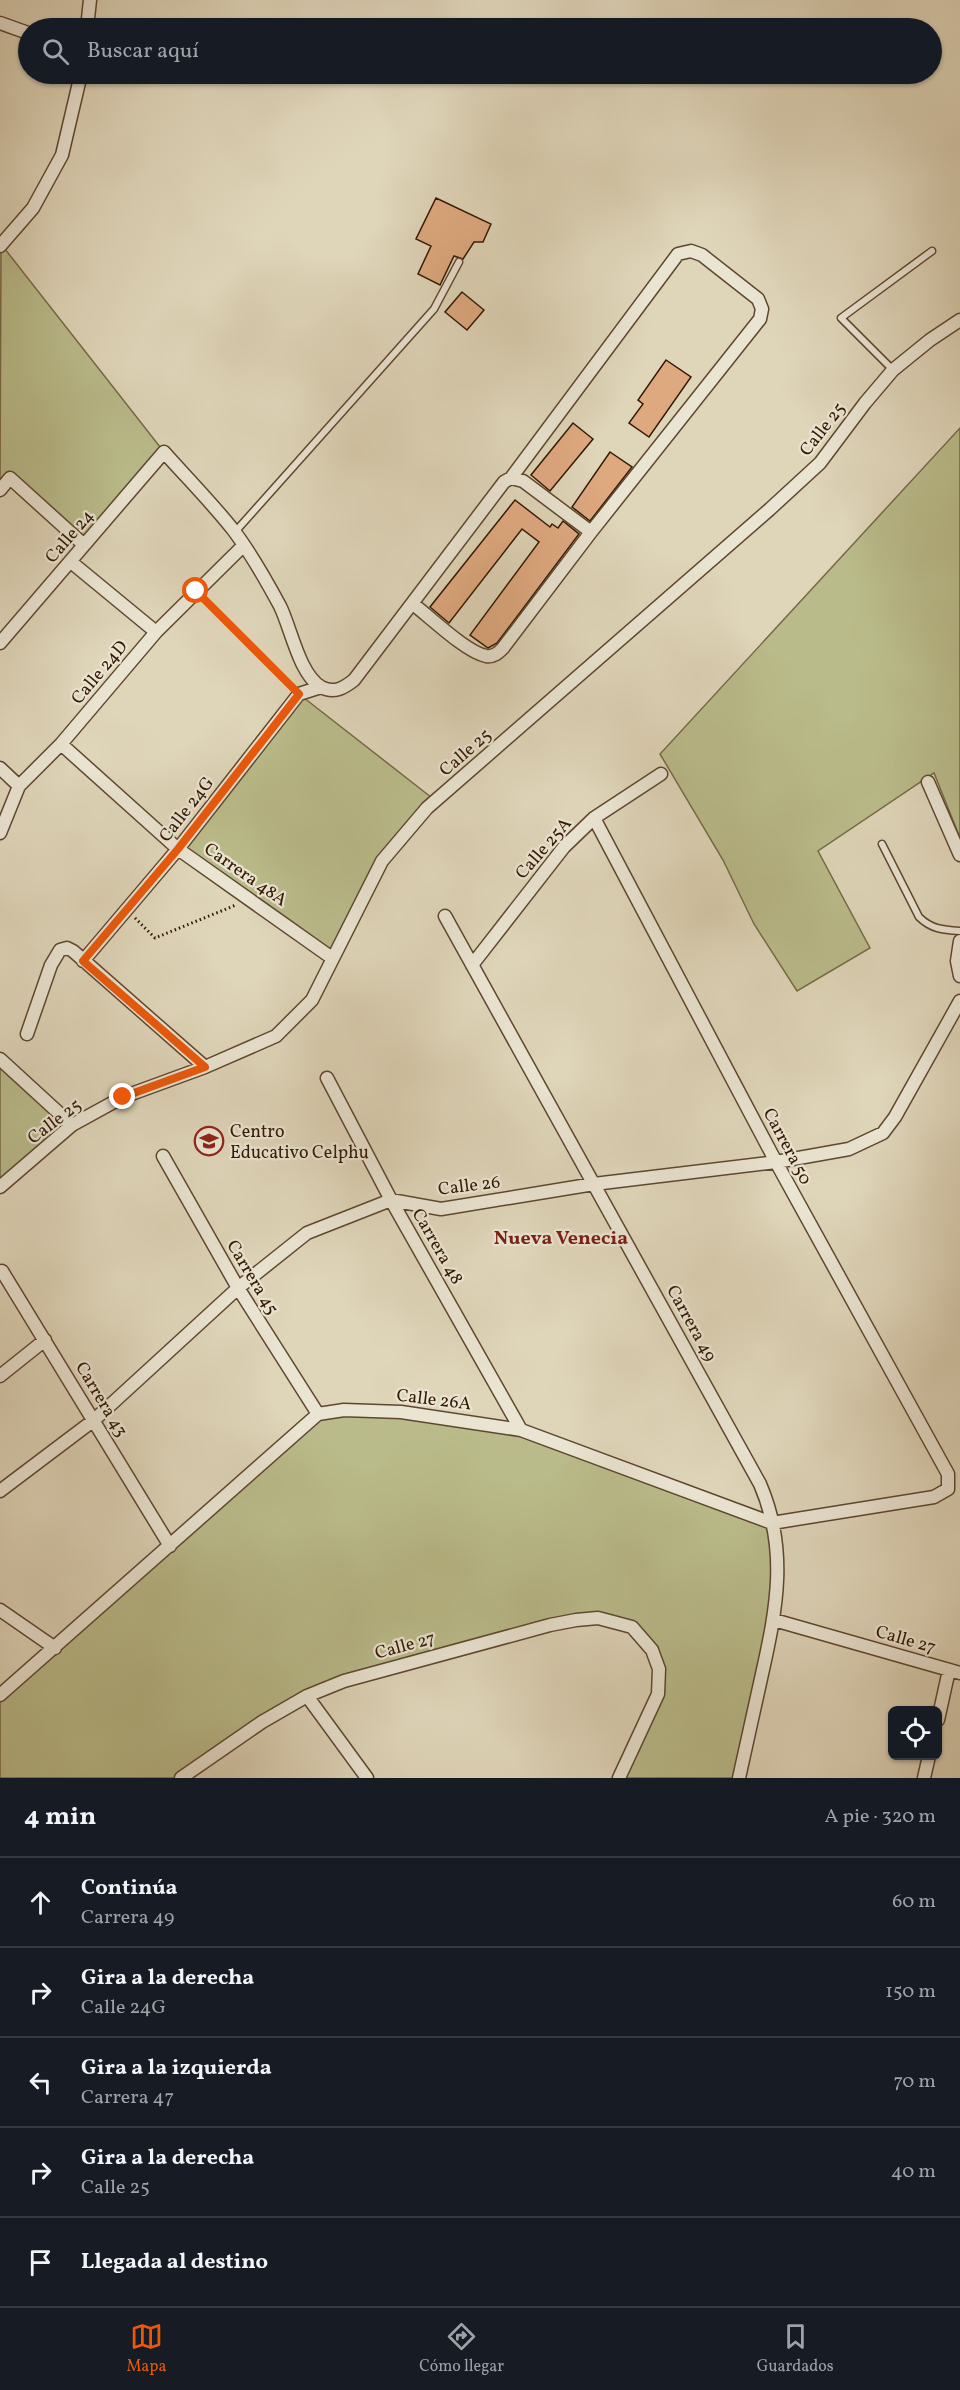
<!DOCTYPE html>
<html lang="es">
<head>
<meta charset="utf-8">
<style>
	body { margin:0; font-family:Vollkorn,serif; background:#20242c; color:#f1f3f6 }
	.controls { position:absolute; right:18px; bottom:18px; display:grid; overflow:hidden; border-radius:9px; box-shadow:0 2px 4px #0004 }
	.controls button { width:54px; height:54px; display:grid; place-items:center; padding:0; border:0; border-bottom:2px solid #363941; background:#171b24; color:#f1f3f6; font:30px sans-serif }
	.stop { position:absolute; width:18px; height:18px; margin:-14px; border:4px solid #ea580c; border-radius:50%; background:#fff }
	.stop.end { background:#ea580c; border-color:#fff; box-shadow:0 2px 6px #0008 }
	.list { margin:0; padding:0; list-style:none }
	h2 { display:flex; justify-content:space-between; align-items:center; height:78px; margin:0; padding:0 24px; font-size:26px }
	h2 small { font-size:20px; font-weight:400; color:#9ea1a6 }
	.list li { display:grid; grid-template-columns:39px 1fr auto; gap:18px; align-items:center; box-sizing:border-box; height:90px; padding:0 24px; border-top:2px solid #363941 }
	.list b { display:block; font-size:22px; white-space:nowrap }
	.list p { margin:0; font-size:20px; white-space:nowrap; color:#9ea1a6 }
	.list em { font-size:20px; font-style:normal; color:#9ea1a6 }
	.icon { flex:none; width:33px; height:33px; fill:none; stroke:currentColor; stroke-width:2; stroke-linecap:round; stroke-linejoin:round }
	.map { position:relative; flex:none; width:960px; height:1778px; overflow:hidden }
	.search { position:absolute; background:#171b24; box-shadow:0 2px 4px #0004; left:18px; right:18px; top:18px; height:66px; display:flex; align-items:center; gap:15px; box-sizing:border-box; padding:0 21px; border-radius:33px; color:#9ea1a6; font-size:22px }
	.sheet { height:528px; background:#171b24 }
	nav { display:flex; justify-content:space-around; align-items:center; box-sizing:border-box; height:84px; border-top:2px solid #363941; background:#171b24; font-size:16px; color:#9ea1a6 }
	nav a { display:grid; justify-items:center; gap:3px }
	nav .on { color:#ea580c }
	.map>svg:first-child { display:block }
	.green { fill:#babb8a; stroke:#766a46; stroke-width:1.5 }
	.building { fill:#dfa980; stroke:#331802; stroke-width:1.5 }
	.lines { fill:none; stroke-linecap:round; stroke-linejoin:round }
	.lane-casing { stroke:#5e4730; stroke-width:9 }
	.street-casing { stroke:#5e4730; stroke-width:15 }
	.path { stroke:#331802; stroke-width:3; stroke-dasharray:1.5 3; stroke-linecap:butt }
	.lane { stroke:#eae4d2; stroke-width:6 }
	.street { stroke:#eae4d2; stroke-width:12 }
	.route { stroke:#ea580c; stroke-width:8 }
	.labels { text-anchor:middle; stroke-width:4.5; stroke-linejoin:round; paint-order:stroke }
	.street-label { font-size:18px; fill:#331802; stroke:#eae4d2 }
	.poi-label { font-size:18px; fill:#331802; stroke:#eae4d2; text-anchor:start }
	.neighbourhood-label { font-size:20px; font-weight:bold; fill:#7a1f14; stroke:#eae4d2 }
</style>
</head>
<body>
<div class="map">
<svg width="960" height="1778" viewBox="0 0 960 1778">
	<rect width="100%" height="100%" fill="#dfd5b9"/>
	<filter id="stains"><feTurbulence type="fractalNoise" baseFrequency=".00333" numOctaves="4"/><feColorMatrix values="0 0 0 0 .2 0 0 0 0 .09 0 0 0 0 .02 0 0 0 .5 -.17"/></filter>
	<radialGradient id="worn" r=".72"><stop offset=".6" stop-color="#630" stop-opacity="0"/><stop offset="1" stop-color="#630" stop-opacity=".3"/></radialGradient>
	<!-- green -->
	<path class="green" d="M1,244L164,452L84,545L11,478L0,490Z
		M960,428V838L934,773L818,851L870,948L797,991L754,924L723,860L660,754Z
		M299,694L436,801L382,861L332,958L178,849Z
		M0,1058L72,1125L0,1187Z
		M401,1412L521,1430L772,1523L779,1565L739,1778H619L658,1694L652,1650L632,1627L598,1618L307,1696L181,1778H0V1695L318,1414Z"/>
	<!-- building -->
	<path class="building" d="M436,198L491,224L483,242H474L463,259L454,256L440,285L418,274L431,246L416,239Z
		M462,292L484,310L467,330L445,312Z
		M666,360L691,377L649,437L629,423L643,404L638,400Z
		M573,423L593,439L550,491L531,475Z
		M610,452L632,467L590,521L572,507Z
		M515,500L550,527L552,524L558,528L563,521L579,534L497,643L488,648L470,635L539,542L522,529L449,623L430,607Z"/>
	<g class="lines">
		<!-- lane casing -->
		<g class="lane-casing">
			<path id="lane" d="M893,370L841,318L932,251
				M235,532L434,309L459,262
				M882,844L919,917C931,929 943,930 960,931"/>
		</g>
		<!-- street casing -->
		<g class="street-casing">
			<path id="street" d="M0,23L28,33
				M87,28L90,0
				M0,246L33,208L62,155L81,74
				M0,490L10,478L84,545
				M71,562L156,632
				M413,604C430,617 466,652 486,656C494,657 498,653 503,648L591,532L760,319L762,309L758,299L702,255L691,251L678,254L511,478
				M0,643L164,452C187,478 213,504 234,531C252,555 266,580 280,606C291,628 299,674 321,687C334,694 344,688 354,680L504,482L511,478L523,481L591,532
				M61,744L178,849L332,958
				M0,768L19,786
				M928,782L960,855
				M0,833L19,786L61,744L156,632L243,546
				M445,916L760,1484C788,1549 777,1607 762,1674C754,1709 747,1743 739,1778
				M960,941L957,961L960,976
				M83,961L178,849L299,694L321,687
				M472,965L564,847L594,818L661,774
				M27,1034L51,965L60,950L67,948L73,951L205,1067
				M0,1059L72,1125
				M327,1078L391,1200L521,1430
				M163,1156L238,1288L318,1414
				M0,1187L72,1125L123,1097L205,1067L276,1036L312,1000L382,861L427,808L770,509L820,463L865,403L893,370L930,340L960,320
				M2,1271L170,1546
				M0,1376L45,1340
				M0,1491L94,1420L238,1288L307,1233L391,1200L441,1209L594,1184L776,1162L849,1149L883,1133L895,1117L960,1001
				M0,1610L55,1648
				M774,1620L960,1673
				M0,1695L318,1414L344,1410L401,1412L521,1430L772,1523L934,1497L948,1489V1474L776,1162L594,818
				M307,1696L367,1778
				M938,1720L949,1670
				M181,1778L262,1722L307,1696L344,1681L550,1625L576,1620L598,1618L632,1627L652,1650L659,1669L658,1694L619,1778
				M924,1778L929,1756"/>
		</g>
		<!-- path -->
		<path class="path" d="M204,600L291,686
			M135,918L155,938L236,905"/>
		<!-- lane -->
		<use href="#lane" class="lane"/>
		<!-- street -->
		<use href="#street" class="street"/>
	</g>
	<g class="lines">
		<!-- route -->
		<path class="route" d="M123,1097L205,1067L83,961L178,849L299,694L196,591"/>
	</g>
	<!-- icons -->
	<defs>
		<g id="school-ring" transform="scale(1.5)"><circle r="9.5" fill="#eae4d2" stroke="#8f2418" stroke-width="1.5"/><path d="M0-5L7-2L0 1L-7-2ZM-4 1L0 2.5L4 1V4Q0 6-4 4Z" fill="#8f2418"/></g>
	</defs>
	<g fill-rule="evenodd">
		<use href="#school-ring" x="209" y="1141"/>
	</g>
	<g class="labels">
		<!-- street labels -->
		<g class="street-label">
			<text transform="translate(822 429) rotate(-52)" y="6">Calle 25</text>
			<text transform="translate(69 536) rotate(-49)" y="6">Calle 24</text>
			<text transform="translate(99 672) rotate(-50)" y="6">Calle 24D</text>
			<text transform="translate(465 752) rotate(-41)" y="6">Calle 25</text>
			<text transform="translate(186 809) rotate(-52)" y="6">Calle 24G</text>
			<text transform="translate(543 848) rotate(-49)" y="6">Calle 25A</text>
			<text transform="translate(246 874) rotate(35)" y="6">Carrera 48A</text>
			<text transform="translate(54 1121) rotate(-37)" y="6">Calle 25</text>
			<text transform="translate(788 1146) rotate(62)" y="6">Carrera 50</text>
			<text transform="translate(469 1185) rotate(-7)" y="6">Calle 26</text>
			<text transform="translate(438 1246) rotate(60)" y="6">Carrera 48</text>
			<text transform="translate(253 1277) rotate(59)" y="6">Carrera 45</text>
			<text transform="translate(692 1323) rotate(61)" y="6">Carrera 49</text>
			<text transform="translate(102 1399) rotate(59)" y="6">Carrera 43</text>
			<text transform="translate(434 1399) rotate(7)" y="6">Calle 26A</text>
			<text transform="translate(906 1639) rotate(16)" y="6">Calle 27</text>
			<text transform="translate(405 1645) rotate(-15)" y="6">Calle 27</text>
		</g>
		<!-- poi labels -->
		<g class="poi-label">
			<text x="230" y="1137">Centro<tspan x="230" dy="21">Educativo Celphu</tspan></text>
		</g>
		<!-- neighbourhood labels -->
		<g class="neighbourhood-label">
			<text x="561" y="1244">Nueva Venecia</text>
		</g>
	</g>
	<rect width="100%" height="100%" filter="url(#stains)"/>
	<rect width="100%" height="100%" fill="url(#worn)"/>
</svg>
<div class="controls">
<button><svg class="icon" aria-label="locate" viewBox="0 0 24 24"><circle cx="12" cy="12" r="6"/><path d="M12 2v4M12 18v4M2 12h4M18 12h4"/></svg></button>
</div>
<div class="stop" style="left:196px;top:591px"></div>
<div class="stop end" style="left:123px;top:1097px"></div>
<div class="search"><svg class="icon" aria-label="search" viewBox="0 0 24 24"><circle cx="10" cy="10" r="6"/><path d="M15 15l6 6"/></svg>Buscar aquí</div>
</div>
<section class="sheet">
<h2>4 min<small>A pie · 320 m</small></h2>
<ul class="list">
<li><svg class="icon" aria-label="ahead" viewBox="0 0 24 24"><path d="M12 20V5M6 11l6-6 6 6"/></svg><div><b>Continúa</b><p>Carrera 49</p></div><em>60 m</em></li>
<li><svg class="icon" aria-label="right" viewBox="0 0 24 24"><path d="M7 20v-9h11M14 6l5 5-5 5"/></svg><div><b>Gira a la derecha</b><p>Calle 24G</p></div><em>150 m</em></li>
<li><svg class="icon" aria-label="left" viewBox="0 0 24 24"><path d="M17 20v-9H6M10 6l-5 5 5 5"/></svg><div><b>Gira a la izquierda</b><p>Carrera 47</p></div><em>70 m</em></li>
<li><svg class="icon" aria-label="right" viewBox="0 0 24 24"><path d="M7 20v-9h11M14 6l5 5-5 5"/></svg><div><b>Gira a la derecha</b><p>Calle 25</p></div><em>40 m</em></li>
<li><svg class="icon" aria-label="arrive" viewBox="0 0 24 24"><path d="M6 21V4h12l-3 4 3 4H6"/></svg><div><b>Llegada al destino</b></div></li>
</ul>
</section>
<nav>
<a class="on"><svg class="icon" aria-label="map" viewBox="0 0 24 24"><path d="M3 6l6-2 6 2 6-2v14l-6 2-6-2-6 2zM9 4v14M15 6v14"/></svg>Mapa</a>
<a><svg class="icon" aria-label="directions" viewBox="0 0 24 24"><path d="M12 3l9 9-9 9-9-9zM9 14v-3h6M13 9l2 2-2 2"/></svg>Cómo llegar</a>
<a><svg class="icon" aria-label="saved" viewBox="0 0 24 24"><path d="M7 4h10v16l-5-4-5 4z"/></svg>Guardados</a>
</nav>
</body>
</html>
